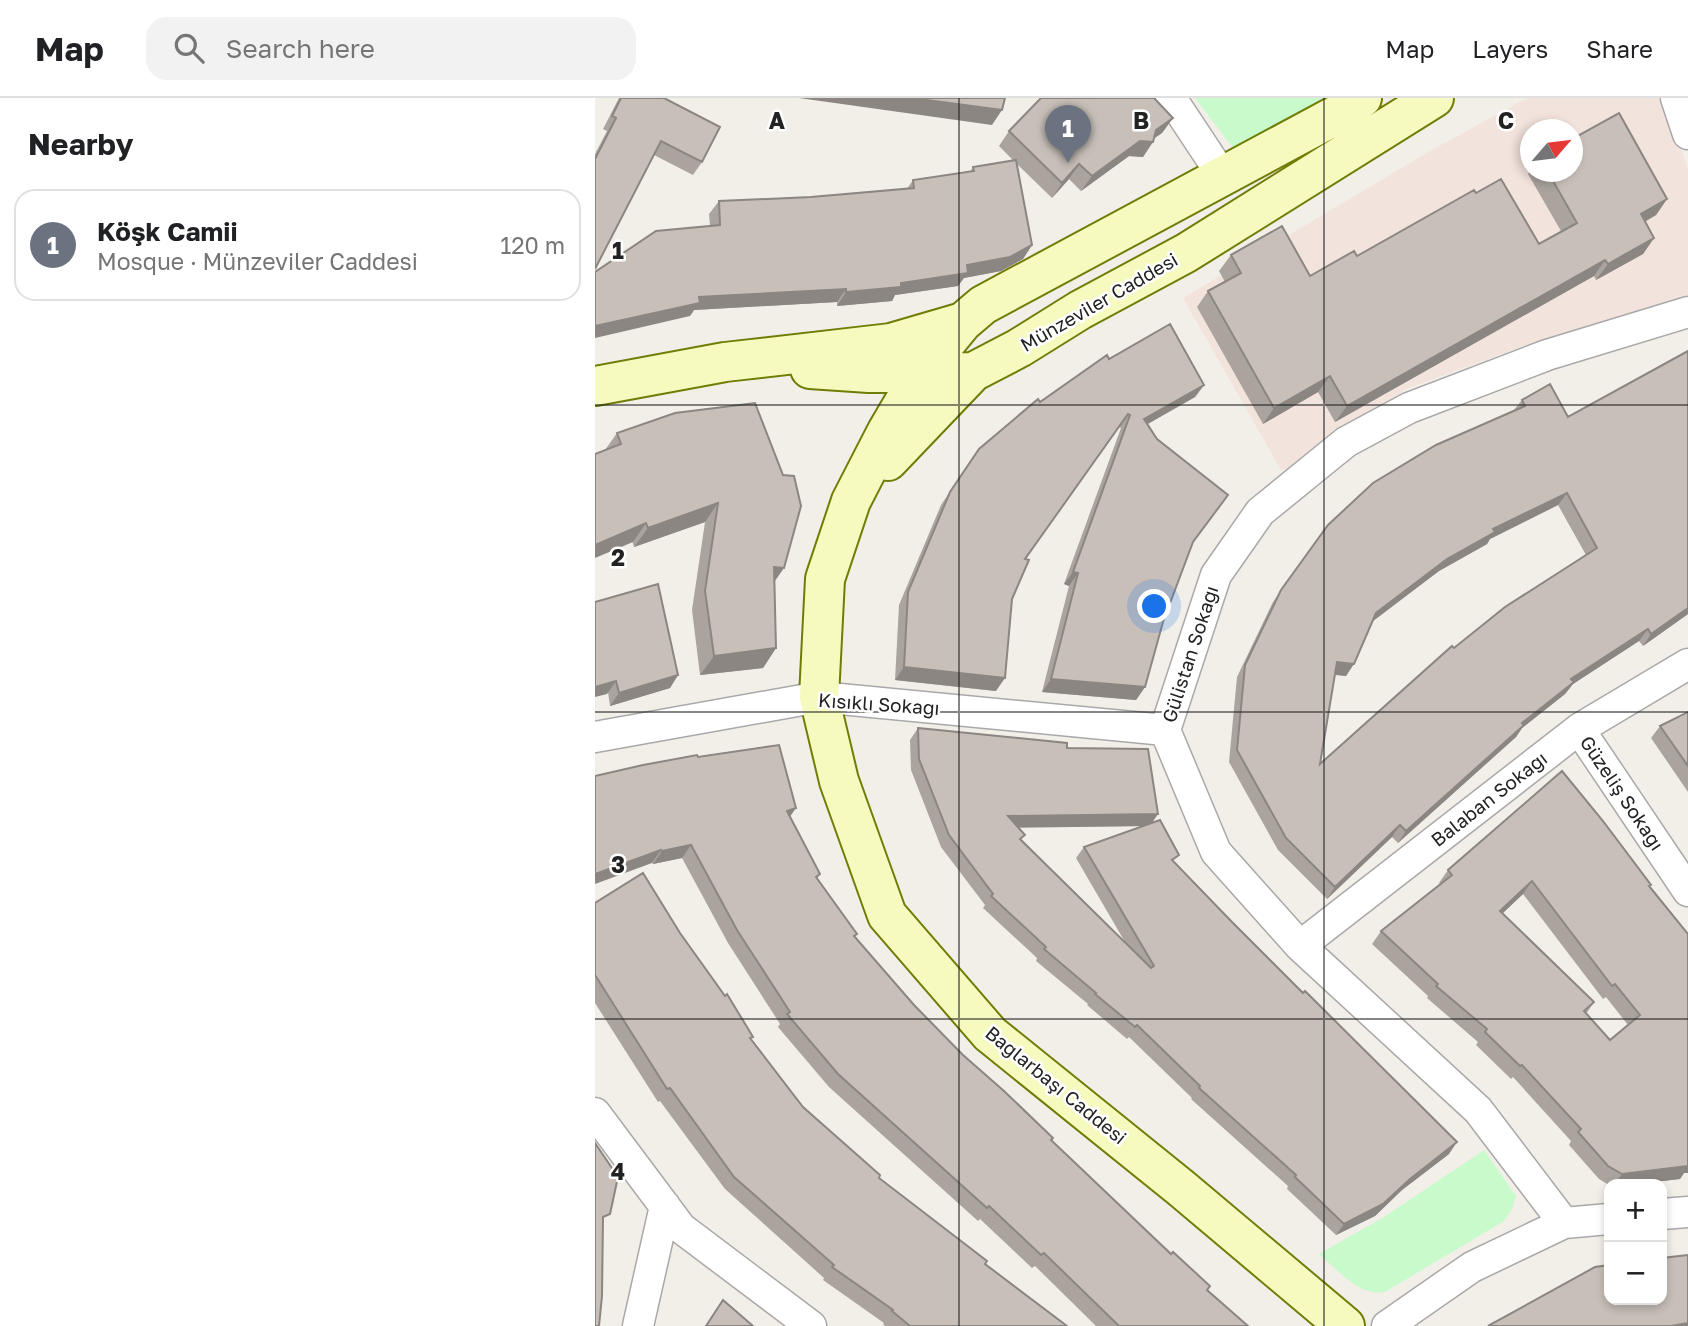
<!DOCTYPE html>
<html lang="en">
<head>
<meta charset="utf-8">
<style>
	body { margin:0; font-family:"Golos Text",sans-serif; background:#f2f2f2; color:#202124 }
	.controls { position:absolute; right:21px; bottom:21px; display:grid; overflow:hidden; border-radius:14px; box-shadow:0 4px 10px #0003 }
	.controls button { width:63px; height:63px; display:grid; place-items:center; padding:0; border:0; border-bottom:2px solid #e0e0e0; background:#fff; color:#202124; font:35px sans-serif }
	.compass { position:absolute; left:925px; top:21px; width:63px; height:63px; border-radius:50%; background:#fff; box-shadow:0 4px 10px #0003; rotate:62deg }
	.you { position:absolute; left:560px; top:509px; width:24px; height:24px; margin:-18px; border:5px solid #fff; border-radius:50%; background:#1a73e8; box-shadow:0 0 0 10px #1a73e833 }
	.badge { display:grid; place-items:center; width:46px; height:46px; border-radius:50%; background:#d40000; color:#fff; font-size:23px; font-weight:700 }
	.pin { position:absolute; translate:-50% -58px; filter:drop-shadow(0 2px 4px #0008) }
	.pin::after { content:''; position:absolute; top:37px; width:24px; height:21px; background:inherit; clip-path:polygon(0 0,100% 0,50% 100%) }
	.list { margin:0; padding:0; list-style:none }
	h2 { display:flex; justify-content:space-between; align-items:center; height:91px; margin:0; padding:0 28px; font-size:30px }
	h2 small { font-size:23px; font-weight:400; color:#757577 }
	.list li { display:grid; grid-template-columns:46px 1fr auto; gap:21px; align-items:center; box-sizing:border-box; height:112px; margin:0 14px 14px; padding:0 14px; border:2px solid #e0e0e0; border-radius:21px }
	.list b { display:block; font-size:26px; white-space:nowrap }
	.list p { margin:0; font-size:23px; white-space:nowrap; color:#757577 }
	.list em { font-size:23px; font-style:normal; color:#757577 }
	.icon { flex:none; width:38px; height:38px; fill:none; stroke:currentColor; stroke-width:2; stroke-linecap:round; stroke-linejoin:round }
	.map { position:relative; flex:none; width:1093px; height:1228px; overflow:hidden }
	header { display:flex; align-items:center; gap:42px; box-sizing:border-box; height:98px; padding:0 35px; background:#fff; border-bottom:2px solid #e0e0e0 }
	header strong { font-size:33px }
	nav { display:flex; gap:38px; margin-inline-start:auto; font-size:24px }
	.search { width:490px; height:63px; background:#f2f2f2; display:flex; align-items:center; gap:18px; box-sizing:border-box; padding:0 24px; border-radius:21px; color:#757577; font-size:26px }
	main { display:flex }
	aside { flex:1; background:#fff }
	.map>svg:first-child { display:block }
	.military { fill:#f3e3dd; fill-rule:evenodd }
	.park { fill:#c8facc }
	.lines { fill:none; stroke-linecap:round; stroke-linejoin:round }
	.street-casing { stroke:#a9a9a9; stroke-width:33 }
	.secondary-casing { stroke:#707d05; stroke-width:42 }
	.street { stroke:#fff; stroke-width:30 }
	.secondary { stroke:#f7fabf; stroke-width:38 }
	.wall { fill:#aba49e; fill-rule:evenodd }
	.shaded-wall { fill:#8b8681 }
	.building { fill:#c7bfb8; stroke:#8b8681; stroke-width:2; fill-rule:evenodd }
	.grid { fill:none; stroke:#222; stroke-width:2; stroke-opacity:0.55 }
	.labels { text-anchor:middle; stroke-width:5; stroke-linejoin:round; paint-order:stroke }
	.street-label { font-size:19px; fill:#222; stroke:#fff }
	.grid-label { font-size:23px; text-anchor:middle; font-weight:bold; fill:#222; stroke:#fff; stroke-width:5; stroke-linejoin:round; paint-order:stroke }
</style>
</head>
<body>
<header>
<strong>Map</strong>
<div class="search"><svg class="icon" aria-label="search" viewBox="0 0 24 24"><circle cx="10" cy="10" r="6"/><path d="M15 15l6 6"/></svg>Search here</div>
<nav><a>Map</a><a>Layers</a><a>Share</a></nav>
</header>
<main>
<aside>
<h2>Nearby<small></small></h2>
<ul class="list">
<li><span class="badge" style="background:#6b7280">1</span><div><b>Köşk Camii</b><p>Mosque · Münzeviler Caddesi</p></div><em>120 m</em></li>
</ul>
</aside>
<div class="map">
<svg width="1093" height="1228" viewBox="0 0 1093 1228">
	<rect width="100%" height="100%" fill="#f2efe9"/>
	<!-- military -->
	<path class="military" d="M932,0H1068L1093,71V197L1028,222L926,249L811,291L699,368L686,372L588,200L835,53ZM936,32H978V74H936Z"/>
	<!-- park -->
	<path class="park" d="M600,0H753L648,63Z
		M889,1052L921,1098L917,1111L909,1123L790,1194C764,1199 743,1172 724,1156L789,1119Z"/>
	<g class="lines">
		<!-- street casing -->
		<g class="street-casing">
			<path id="street" d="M576,0L627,77
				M1081,0L1093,36
				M984,631L1093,793
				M0,639L224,599L570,632
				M705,848L984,631L1093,566
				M0,1015L86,1130L216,1228
				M1067,1116L1093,1114
				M969,1125L883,1012L705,848L621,754L570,632L621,477L665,414L751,344L814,310L952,257L1093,214
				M43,1228L70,1108
				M792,1228L877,1169L969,1125L1014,1121"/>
		</g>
		<!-- secondary casing -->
		<g class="secondary-casing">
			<path id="secondary" d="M368,224L326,275L292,333L256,403L230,481L224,599L244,683L292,817L395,936L586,1090L750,1228
				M215,271L274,275L378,274L424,250L485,212L591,155L839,0
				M0,288L130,264L296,245L368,224L388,207L747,14L767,0
				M293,363L378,274"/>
		</g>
		<!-- street -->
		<use href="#street" class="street"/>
		<!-- secondary -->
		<use href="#secondary" class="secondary"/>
	</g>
	<!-- wall -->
	<path class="wall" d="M24,0H69L107,64L98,77L59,57L0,171V56L12,33L8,31Z
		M578,20L567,35L559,40L548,59L534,58L486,93L474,81L457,100L422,66L437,147L428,161L406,173L369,180L363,188L300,197L297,203L242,208V204L99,212L95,218L115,128L114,116L124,103L216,99L312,91L318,82L375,74L378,69L418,62L404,48L414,33Z
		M935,73L977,74L1072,101L1061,117L1050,124L1059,140L1048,156L1001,182L999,178L740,324L723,294L668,326L602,209L613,193L630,184L624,173L636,157L715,178L762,158L881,95L944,146L966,133L933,76Z
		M514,261L609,287L600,299L553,326L598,445L568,524L550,589L541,602L447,594L474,488L469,486L526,330L524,329L430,461L417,501L401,593L300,582L304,507L346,407L384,351L445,304Z
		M927,302L973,319L1093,516L1048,548L1044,543L978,586L970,596L927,630L921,639L803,745L797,739L732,801L683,752L634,664L642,579L678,504L686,492L918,313ZM963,407L991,457L859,550L725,666L740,577L751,578L777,523L844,473L892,446L895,441Z
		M80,315L180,484L181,550L168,570L105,577L97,512L110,424L39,449L10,352L22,335Z
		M0,504L83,577L75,590L15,608Z
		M1093,614V694L1056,640L1065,628Z
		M323,630L472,650L557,725L579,764L854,1056L807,1092L780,1118L741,1137L692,1091L693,1088L596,1001L597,1000L534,939L532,941L492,907L493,906L441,863L442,860L388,810L390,807L346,749L316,672L315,642ZM548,728L489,749L481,760L530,844L426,742L423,729Z
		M103,659L195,719L225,776L222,781L260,839L319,907L368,957L613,1192L653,1228H501L440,1168L437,1170L385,1121L383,1123L234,989L183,929L185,926L133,845L87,760L58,766L57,765Z
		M853,772L1055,788L1093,836V1075H1089L1085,1081L1042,1086H1014V1087L1004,1081L974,1047L976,1043L918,979L916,981L881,947L883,944L832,900L833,898L777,846L786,833L845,786L844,785ZM928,796L1008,901L1011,899L1033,927L1015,942L991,916L999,904L907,816Z
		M0,805L85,835L158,939L156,942L208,1009L284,1080L390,1166L472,1228H290L288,1226L289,1225L228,1182L229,1180L130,1091L65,1003L63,1004L0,905Z"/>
	<!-- shaded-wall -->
	<path class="shaded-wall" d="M204,0H317L407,12L397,27Z
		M578,20L567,35L554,44H558L548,59L534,58L486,93L497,78Z
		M484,66L474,81L457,100L467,85Z
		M1072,101L1061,117L1034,132L1046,116Z
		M1059,140L1048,156L1001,182L1013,166Z
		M437,147L428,161L406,173L369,180L363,188L300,197L297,203L242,208L251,194L306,185L372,167Z
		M1010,162L999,178L740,324L752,308Z
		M251,191L242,204L99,212L95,218L0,240V228L104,199Z
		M735,278L723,294L668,326L679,310Z
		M609,287L600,299L540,333L549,321Z
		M972,395L963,407L895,441L892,446L844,473L773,527L781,515L852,461L898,431Z
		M123,405L110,424L39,449L53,430Z
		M51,425L38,444L0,460V447Z
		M179,469L189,470L175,490Z
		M478,474L483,475L474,488L469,486Z
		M1093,510V516L1048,548L1056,536Z
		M1053,531L1044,543L978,586L970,596L927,630L921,639L803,745L811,733L976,581Z
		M181,550L168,570L105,577L119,558Z
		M742,564L759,566L751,578L734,576Z
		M309,569L410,580L401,593L300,582Z
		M83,577L75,590L15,608L24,595Z
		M456,581L550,589L541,602L447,594Z
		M21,583L12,596L0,599V589Z
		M201,710L192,723V713Z
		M563,716L555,728L405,730L413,718Z
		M805,727L797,739L732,801L740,789Z
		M96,747L87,760L58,766L67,753Z
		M66,752L57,765L0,786V776Z
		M937,783L928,796L896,826L905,813Z
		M862,1044L854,1056L807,1092L780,1118L741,1137L749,1126L815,1081Z
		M1093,1065V1075H1089L1085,1081L1042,1086H1020L1027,1076Z
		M1093,1225V1228H1076Z"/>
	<!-- building -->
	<path class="building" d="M26,0H69L125,29L107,64L66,43L0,171V61L21,20L17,18Z
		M317,0H410L407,12Z
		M446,0H559L578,20L561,32L558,44L545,43L497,78L484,66L467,85L414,33Z
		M1024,15L1072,101L1046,116L1059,140L1013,166L1010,162L752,308L735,278L679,310L613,193L646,175L636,157L687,128L715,178L759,153L762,158L879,92L881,95L906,81L944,146L982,125L953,74H977V41Z
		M421,62L437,147L415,159L372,167L373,175L306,185V189L251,194V191L104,199L105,205L0,228V174L61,133L125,127L124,103L216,99L319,90L318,82L379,73L378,69Z
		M575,226L609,287L549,321L562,341L633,397L598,444L568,524L550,589L456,581L483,475L478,474L535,317L533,316L430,461L434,462L417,501L410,580L309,569L313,494L355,394L384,351L443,301L445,304L512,257L514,261Z
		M1093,253V510L1056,536L1053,531L976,581L979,584L927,625L929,627L811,733L805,727L740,789L691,740L642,652L650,567L686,492L733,427L778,385L841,347L930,308L927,302L955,286L973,319ZM972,395L1002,450L910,509L859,550L857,548L725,666L742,564L759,566L781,515L852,461L900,434L898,431Z
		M160,305L188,377L199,378L206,408L189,470L179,469L181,550L119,558L110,493L123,405L53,430L51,425L0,447V356L26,346L22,335L80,315Z
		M63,486L83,577L24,595L21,583L0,589V504Z
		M1093,614V668L1065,628Z
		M323,630L472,645V650L553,651L563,716L413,718L430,737L425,741L556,870L559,868L489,749L565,722L584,757L577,762L637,824L708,895L710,893L862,1044L815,1081L788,1106L749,1126L700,1079L701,1077L604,990L605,988L542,927L540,929L500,896L501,895L449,851L451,849L396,798L398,796L354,737L324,661Z
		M184,647L201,710L192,713L225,776L221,779L262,836L259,838L319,907L368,957L409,993L458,1040L456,1042L576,1156L578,1154L615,1188L612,1192L653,1228H524L449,1155L446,1157L394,1108L392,1110L243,976L192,916L195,914L142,832L96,747L67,753L66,752L0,776V678L48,667L102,657L103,659Z
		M967,673L1008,723L1056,787L1054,788L1093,836V1068L1027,1076L1013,1068L983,1034L986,1031L927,967L925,968L890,934L892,931L841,888L843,886L786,833L857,777L853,772ZM937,783L1017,888L1020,886L1045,917L1015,942L989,913L999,904L905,813Z
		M48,775L85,835L130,898L132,896L158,939L155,940L208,1009L285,1077L284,1080L392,1163L390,1166L472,1228H315L297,1213L298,1212L237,1169L239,1167L139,1079L75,990L72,991L0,877V805Z
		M0,1045L23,1079L15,1116L8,1119L7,1198L4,1228H0Z
		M1093,1157V1225L1076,1228H893L1000,1169L1014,1167V1202H1067V1160Z
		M128,1202L158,1228H111Z"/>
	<!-- grid -->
	<path class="grid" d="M364,0V1228M729,0V1228M0,307H1093M0,614H1093M0,921H1093"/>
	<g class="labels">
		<!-- street labels -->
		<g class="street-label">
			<text transform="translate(504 204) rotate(-30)" y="7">Münzeviler Caddesi</text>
			<text transform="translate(595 556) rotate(-72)" y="7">Gülistan Sokağı</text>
			<text transform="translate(284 606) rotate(4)" y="7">Kısıklı Sokağı</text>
			<text transform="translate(1027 695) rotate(56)" y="7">Güzeliş Sokağı</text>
			<text transform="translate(894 701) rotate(-38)" y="7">Balaban Sokağı</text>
			<text transform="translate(461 987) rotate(39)" y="7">Bağlarbaşı Caddesi</text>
		</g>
	</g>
	<g class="grid-label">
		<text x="182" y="31">A</text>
		<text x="546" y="31">B</text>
		<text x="911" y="31">C</text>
		<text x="23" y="161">1</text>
		<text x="23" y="468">2</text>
		<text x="23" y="775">3</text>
		<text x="23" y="1082">4</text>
	</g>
</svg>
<div class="controls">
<button>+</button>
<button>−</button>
</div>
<svg class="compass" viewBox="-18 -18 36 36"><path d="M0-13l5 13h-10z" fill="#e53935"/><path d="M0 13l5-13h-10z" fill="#757577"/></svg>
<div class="you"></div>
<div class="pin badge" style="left:473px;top:65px;background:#6b7280">1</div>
</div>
</main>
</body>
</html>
